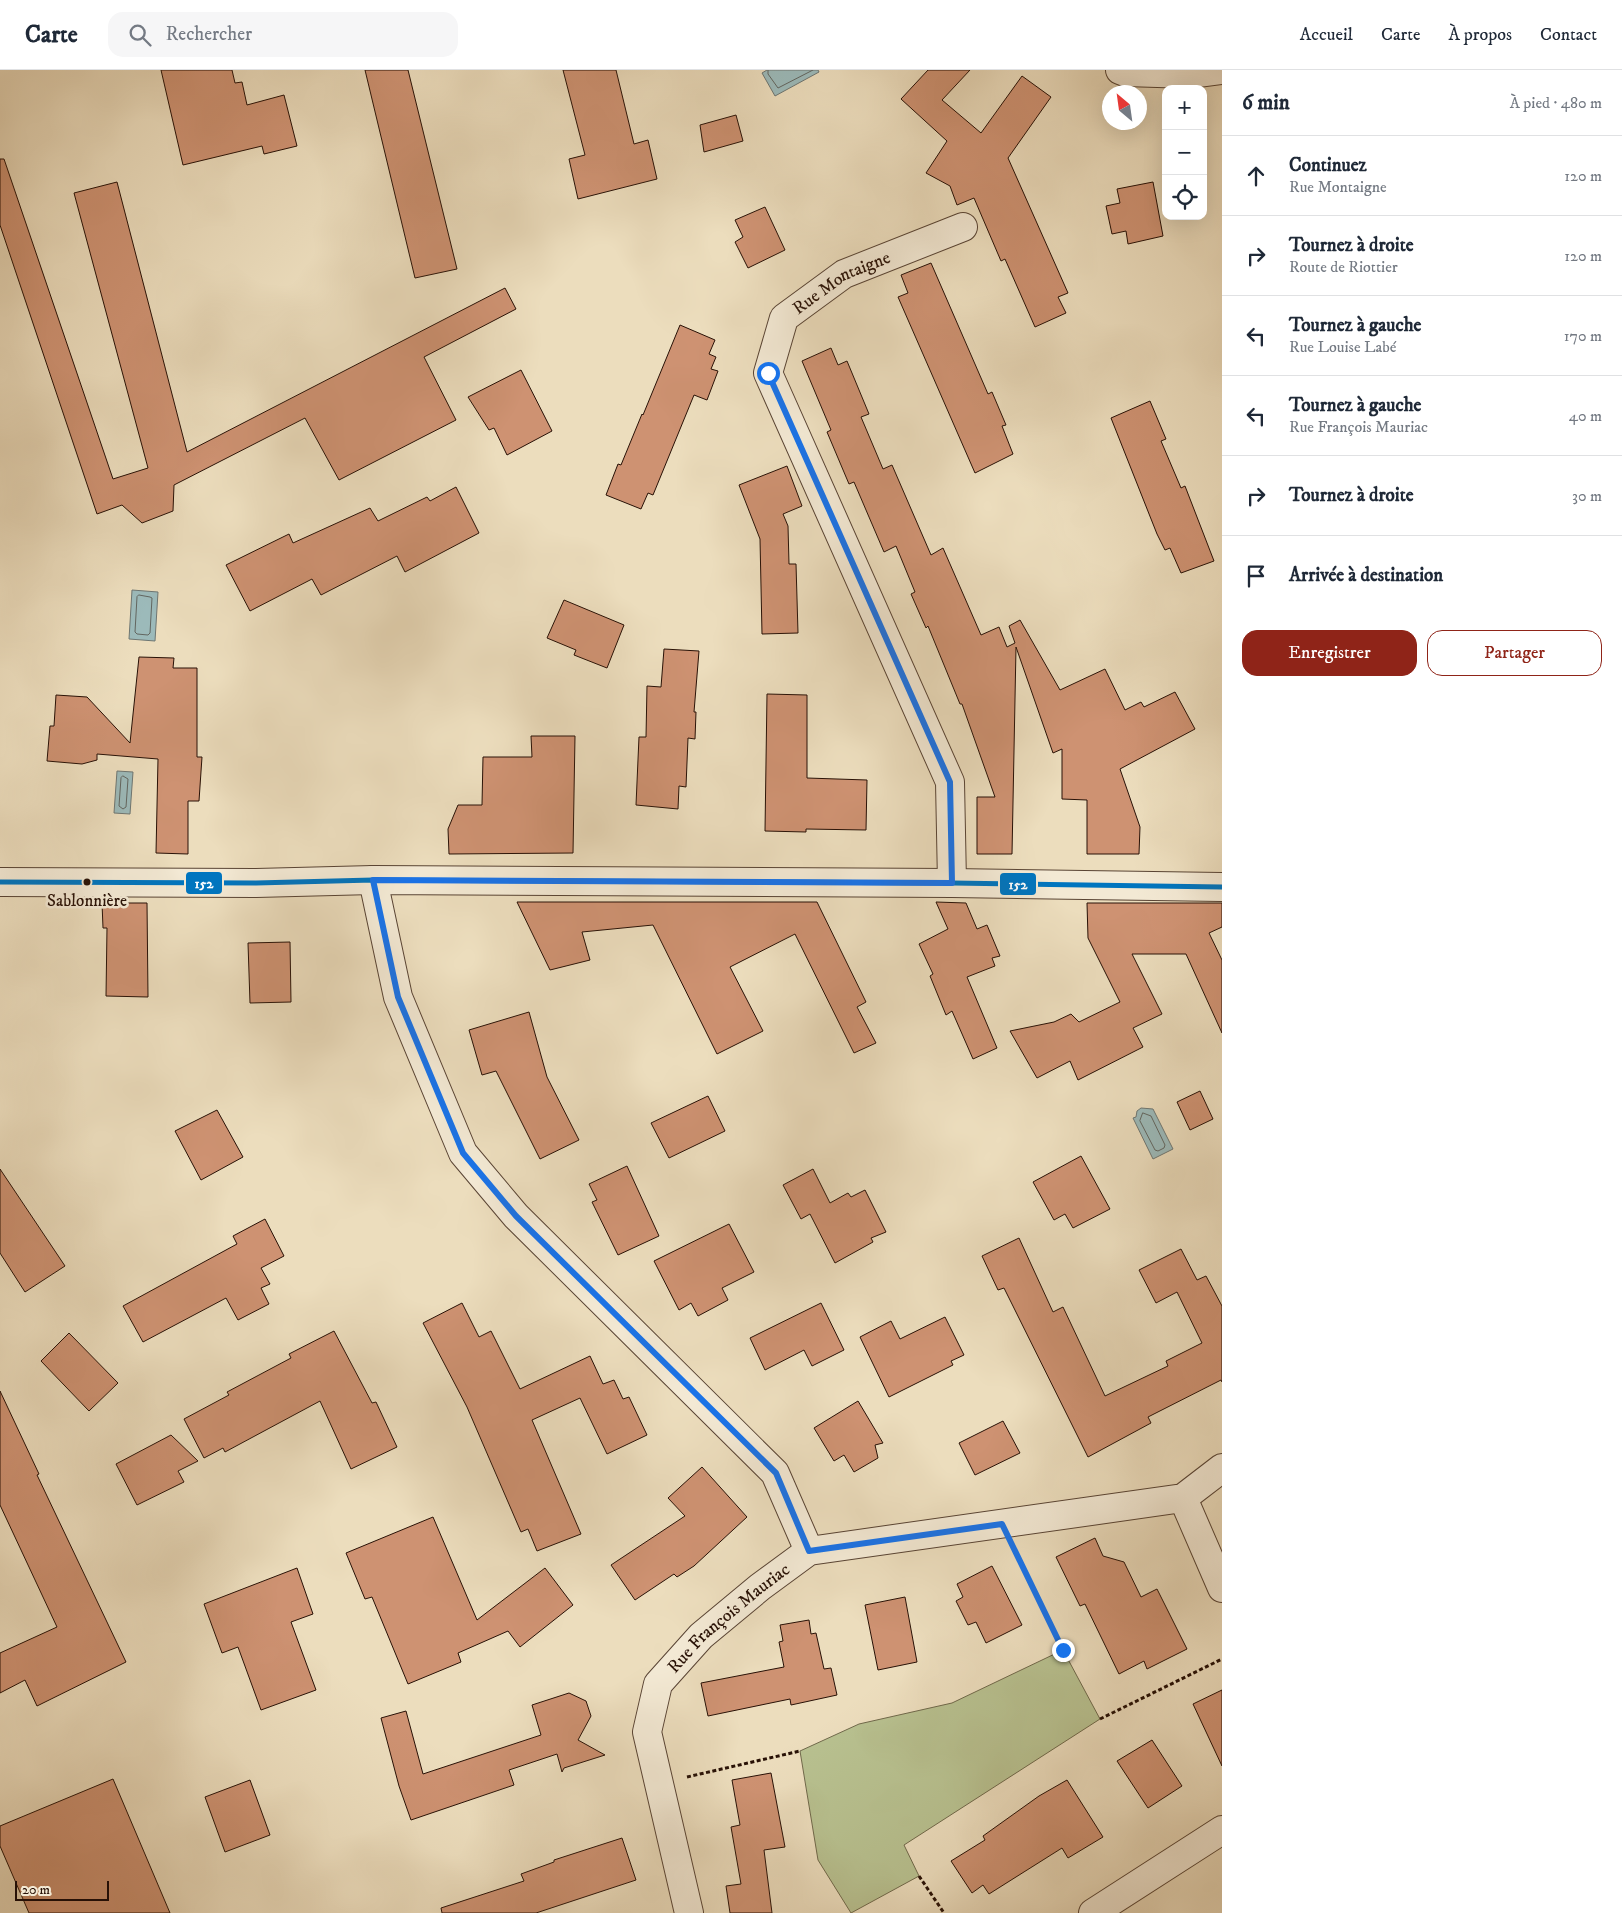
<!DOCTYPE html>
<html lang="fr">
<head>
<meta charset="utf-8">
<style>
	body { margin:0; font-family:"IM FELL DW Pica",serif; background:#f6f6f7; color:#1f2937 }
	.controls { position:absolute; right:15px; top:15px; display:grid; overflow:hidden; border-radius:10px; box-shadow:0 5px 20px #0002 }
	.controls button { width:45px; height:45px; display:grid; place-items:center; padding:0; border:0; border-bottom:1px solid #e0e1e3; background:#fff; color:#1f2937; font:25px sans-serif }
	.compass { position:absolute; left:1102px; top:15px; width:45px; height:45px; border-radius:50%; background:#fff; box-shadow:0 5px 20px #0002; rotate:331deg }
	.scale { position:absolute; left:15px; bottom:12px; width:94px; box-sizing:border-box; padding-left:5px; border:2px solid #281106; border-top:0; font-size:14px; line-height:18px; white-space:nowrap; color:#281106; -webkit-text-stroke:4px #f3e9d4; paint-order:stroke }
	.stop { position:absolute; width:15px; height:15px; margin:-11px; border:4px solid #1a73e8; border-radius:50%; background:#fff }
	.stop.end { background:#1a73e8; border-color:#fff; box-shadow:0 1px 5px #0008 }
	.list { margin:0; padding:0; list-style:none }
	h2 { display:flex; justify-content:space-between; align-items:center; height:65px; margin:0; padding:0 20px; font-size:21px }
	h2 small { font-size:16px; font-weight:400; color:#747a83 }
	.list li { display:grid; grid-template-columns:32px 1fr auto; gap:15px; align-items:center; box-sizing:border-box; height:80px; padding:0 20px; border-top:1px solid #e0e1e3 }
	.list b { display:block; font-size:19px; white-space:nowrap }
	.list p { margin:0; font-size:16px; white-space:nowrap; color:#747a83 }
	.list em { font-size:16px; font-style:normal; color:#747a83 }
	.actions { display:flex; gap:10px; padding:15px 20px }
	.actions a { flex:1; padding:11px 0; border:1px solid #8f2418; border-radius:15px; text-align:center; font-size:18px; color:#8f2418 }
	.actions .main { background:#8f2418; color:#fff }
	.icon { flex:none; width:28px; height:28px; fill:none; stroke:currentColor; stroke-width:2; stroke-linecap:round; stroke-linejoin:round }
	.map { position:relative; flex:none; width:1222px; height:1843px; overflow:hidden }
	header { display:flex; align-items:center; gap:30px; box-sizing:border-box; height:70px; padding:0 25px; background:#fff; border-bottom:1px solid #e0e1e3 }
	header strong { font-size:24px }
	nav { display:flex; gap:28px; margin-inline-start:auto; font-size:18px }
	.search { width:350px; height:45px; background:#f6f6f7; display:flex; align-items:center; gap:12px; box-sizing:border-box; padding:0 18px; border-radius:15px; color:#747a83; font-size:19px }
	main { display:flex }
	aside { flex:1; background:#fff }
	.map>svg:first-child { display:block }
	.green { fill:#b8c190; stroke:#70694b }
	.water { fill:#9cbaba; stroke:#6e7672 }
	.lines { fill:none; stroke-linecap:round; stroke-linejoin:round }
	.shore { stroke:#626660; stroke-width:1 }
	.building { fill:#ce9272; stroke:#281106 }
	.minor-casing { stroke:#594434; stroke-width:30 }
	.path { stroke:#281106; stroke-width:3; stroke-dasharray:4 2.5; stroke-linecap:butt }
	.minor { stroke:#f3e9d4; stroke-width:28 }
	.bus-1-casing { stroke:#f3e9d4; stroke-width:9 }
	.bus-1 { stroke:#0075bf; stroke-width:5 }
	.route { stroke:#1a73e8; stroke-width:6 }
	.bus-dot { fill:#281106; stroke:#f3e9d4; stroke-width:2 }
	.labels { text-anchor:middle; stroke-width:5; stroke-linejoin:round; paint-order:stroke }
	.bus-label { font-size:17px; fill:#281106; stroke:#f3e9d4 }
	.street-label { font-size:18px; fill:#281106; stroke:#f3e9d4 }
	.line-badge { stroke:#f3e9d4; stroke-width:2 }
	.badge-label { font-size:14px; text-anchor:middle; font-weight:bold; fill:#fff }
</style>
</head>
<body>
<header>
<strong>Carte</strong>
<div class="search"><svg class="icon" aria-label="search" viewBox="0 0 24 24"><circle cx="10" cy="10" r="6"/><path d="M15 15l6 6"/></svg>Rechercher</div>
<nav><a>Accueil</a><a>Carte</a><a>À propos</a><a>Contact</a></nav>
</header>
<main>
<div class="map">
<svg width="1222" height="1843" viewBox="0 0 1222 1843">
	<rect width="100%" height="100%" fill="#ecddbd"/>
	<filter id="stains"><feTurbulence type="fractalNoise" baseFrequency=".004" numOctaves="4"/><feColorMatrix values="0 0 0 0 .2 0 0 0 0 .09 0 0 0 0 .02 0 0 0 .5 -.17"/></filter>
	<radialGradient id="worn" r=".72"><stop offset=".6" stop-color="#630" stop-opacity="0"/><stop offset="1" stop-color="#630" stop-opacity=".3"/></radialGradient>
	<!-- green -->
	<path class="green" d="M1063,1580L1100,1649L904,1775L919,1806L851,1843L818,1790L800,1681L859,1654L952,1633Z"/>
	<!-- water -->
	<path class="water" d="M767,0H818L819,2L775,26L762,3Z
		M132,520L158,522L155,571L129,569Z
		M117,701L133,702L130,744L114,743Z
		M1141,1038L1153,1039L1173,1079L1153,1089L1133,1048L1136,1047L1137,1041Z"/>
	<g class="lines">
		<!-- shore -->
		<path class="shore" d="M768,0V4L778,18L813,0
			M139,525L150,527L152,528L150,563L148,565L137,564L135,562L137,527Z
			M123,706L128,709L126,737L123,739L119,736L121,708Z
			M1143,1043L1151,1046L1165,1075L1164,1078L1158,1081L1155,1080L1140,1051Z"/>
	</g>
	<!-- building -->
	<path class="building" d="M161,0H232L235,13L242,12L247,35L284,25L297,76L264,84L262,76L183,95Z
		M365,0H408L457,199L415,208Z
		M563,0H616L634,74L648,70L657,109L578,129L569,89L585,85Z
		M928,0H970L942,30L981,63L1022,6L1051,27L1008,88L1068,223L1058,227L1066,243L1035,257L1005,189L1001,191L974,128L957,135L950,116L926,103L947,71L901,29Z
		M736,45L743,71L704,82L700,55Z
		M0,89H4L113,409L148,398L74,123L117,112L187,382L505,218L516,239L424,287L456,350L339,410L305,348L174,415L173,441L142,453L122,435L97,444L0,155Z
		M1153,112L1163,166L1128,174L1126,161L1112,164L1106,136L1120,133L1117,119Z
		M765,137L785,180L748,198L735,172L743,167L735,150Z
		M931,193L988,324L992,322L1006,355L1002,356L1013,384L975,403L898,227L908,223L901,205Z
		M680,255L715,270L709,284L716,287L711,299L718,301L707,330L694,325L653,425L648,423L641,439L606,425L618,394L621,395L642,344L643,345Z
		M831,278L838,295L847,291L869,344L861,347L883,399L892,395L931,485L943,478L981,565L999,557L1007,577L1015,573L1009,556L1020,550L1060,620L1105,599L1125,640L1141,632L1144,637L1175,622L1195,659L1120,699L1140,757L1139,784H1087V730L1062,729V679L1053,683L1016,577L1012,784H977V727H995L962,634H960L928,556L926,558L911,524L915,522L896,476L884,482L854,412L849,414L827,362L831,360L802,291Z
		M521,300L552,361L507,385L494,358L489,360L468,327Z
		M1150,331L1166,369L1161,371L1181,418L1185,416L1214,491L1181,503L1170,478L1165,480L1157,464L1111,348Z
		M787,396L802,436L783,444L788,456L789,494H796L798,563L762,564L760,469L739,415Z
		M456,417L479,463L405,502L397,486L321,525L312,509L250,541L226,495L289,464L293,473L370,438L378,451L427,427L430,431Z
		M564,530L624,555L607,598L574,585L576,580L547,568Z
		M664,579L699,581L694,642H696L695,669L688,668L686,717L679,716L678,739L636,735L639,667H646L647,616L661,617Z
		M139,587L174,588L173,598H197V687H202L199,731H188V784L156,783L158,689L97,684V690L82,694L47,691L50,656H54L56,625L87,627L130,673Z
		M767,624L807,625V708L867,710L866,760L806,759V762L765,761Z
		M531,666H575L573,783L449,784L448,759L458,735H482L483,687H532Z
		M517,832H817L866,932L857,937L876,973L854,983L795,864L730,897L763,961L717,984L653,855L582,862L590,890L550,900Z
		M936,832L966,833L977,859L987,855L1000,886L992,888L995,896L967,907L997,978L973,989L952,941L946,945L930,906L933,904L919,874L948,859Z
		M102,833H147L148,927L106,926L107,858H103Z
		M1087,833H1222V857L1209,863L1222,890V963L1186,884H1132L1162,944L1133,958L1143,977L1078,1010L1070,991L1037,1008L1010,961L1054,952L1071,944L1079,952L1120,932L1088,868Z
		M290,872L291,932L250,933L248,873Z
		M529,942L547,1007L579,1070L540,1089L496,1001L482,1005L469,960Z
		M1200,1021L1213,1049L1190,1060L1177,1032Z
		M708,1026L725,1061L669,1088L651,1053Z
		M217,1040L243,1087L201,1110L175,1061Z
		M1081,1086L1110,1139L1073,1158L1065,1144L1054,1150L1033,1112Z
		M627,1096L659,1166L618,1185L592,1132L597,1130L589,1114Z
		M0,1099L65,1196L25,1222L0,1183Z
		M813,1099L830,1133L848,1123L851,1127L865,1120L886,1162L871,1168L873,1172L835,1193L810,1144L801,1149L783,1115Z
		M265,1149L284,1186L261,1198L270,1214L261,1218L269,1234L238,1250L226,1228L143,1272L123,1236L237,1174L233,1166Z
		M729,1154L754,1202L722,1218L728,1230L698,1246L691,1233L679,1240L654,1191Z
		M1019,1168L1053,1242L1063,1237L1105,1326L1168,1296L1166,1291L1202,1273L1177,1222L1156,1233L1139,1200L1181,1179L1197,1210L1206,1206L1222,1236V1312L1221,1310L1148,1347L1151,1353L1088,1387L1004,1218L998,1220L982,1186Z
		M462,1233L479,1267L491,1261L520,1319L590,1286L603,1314L614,1310L623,1329L629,1327L647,1365L607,1384L580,1328L532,1350L581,1464L537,1481L528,1459L521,1462L467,1337L423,1253Z
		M821,1233L844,1280L812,1296L804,1280L765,1300L750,1268Z
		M945,1247L964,1285L951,1291L953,1295L889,1327L860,1267L891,1251L900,1269Z
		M334,1261L372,1333L376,1332L397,1377L351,1399L320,1331L225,1382L223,1378L204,1388L184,1349L229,1325L227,1322L291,1288L289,1284Z
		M69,1263L118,1313L89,1341L41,1291Z
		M0,1321L39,1404L37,1405L126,1592L37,1636L25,1610L0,1623V1583L57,1557L0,1435Z
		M858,1331L883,1373L875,1375L878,1388L854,1402L844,1385L834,1391L814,1358Z
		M1003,1351L1020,1383L975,1405L959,1373Z
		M171,1365L198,1391L178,1401L184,1412L137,1435L116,1394Z
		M702,1397L747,1447L694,1496L677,1507L674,1504L635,1530L611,1495L685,1446L668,1428Z
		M433,1447L477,1550L545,1498L573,1535L520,1577L508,1561L458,1583L461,1592L408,1614L372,1527L365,1529L346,1483Z
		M1095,1468L1103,1486L1124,1492L1141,1527L1157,1519L1187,1579L1147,1599L1144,1591L1119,1604L1085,1534L1080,1536L1056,1487Z
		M992,1496L1022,1555L986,1573L976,1552L968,1555L956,1531L963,1527L957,1514Z
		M297,1498L313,1544L291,1552L316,1620L261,1640L238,1577L222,1583L204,1534Z
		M905,1527L917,1592L878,1600L865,1535Z
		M809,1550L811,1564L816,1563L824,1599L831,1598L837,1625L791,1635L790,1629L708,1646L701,1613L784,1597L779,1572L783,1571L780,1555Z
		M1222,1620V1696L1193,1634Z
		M569,1623L586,1631L591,1646L578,1670L605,1685L564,1698L562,1702L557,1684L509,1700L514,1715L411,1750L399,1716L381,1648L406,1641L423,1704L541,1665L532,1635Z
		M1152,1670L1182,1716L1148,1738L1117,1691Z
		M771,1703L785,1777L764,1780L772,1843H730L726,1816L741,1814L731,1757L740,1755L732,1710Z
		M113,1709L170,1843H29L0,1776V1756Z
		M250,1710L270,1765L225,1782L205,1727Z
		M1067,1710L1103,1767L1068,1788L1062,1778L989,1824L983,1815L972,1823L951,1791L985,1770L983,1766L1039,1726Z
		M622,1768L636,1810L536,1843H442L441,1838L524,1811L521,1804L554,1792V1790Z"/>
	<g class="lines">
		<!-- minor casing -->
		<g class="minor-casing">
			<g id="minor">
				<path d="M1120,0L1125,2L1190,4L1222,0"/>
				<path d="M373,810L398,927L463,1083L516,1146L775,1403L809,1481"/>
				<path d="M0,812L256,813L373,810L952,813L1222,817"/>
				<path id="s1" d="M952,813L950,712L768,303L784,248L844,204L963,157"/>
				<path d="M1183,1428L1222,1518"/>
				<path id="s2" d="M689,1843L647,1662L658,1614L701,1566L760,1517L809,1481L1183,1428L1222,1398"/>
				<path d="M1093,1843L1222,1760"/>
			</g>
		</g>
		<!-- path -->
		<path class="path" d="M1016,1482L1063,1580
			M1100,1649L1222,1589
			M687,1707L800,1681
			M919,1806L944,1843"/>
		<!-- minor -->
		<use href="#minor" class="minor"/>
		<!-- bus-1 casing -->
		<g class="bus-1-casing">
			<path id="bus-1" d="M0,812L256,813L373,810L952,813L1222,817"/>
		</g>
		<!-- bus-1 -->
		<use href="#bus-1" class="bus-1"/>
	</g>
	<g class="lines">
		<!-- route -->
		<path class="route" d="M768,303L950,712L952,813L373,810L398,927L463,1083L516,1146L776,1403L809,1481L1002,1454L1063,1580"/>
	</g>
	<!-- markers -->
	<circle class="bus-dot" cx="87" cy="812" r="4.5"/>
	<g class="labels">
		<!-- bus labels -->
		<g class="bus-label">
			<text x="87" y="836">Sablonnière</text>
		</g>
		<!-- street labels -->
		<g class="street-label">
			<text dy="6" stroke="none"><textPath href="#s1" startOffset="674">Rue Montaigne</textPath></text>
			<text dy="6" stroke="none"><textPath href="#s2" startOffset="332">Rue François Mauriac</textPath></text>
		</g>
	</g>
	<g class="line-badge">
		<rect x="185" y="801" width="38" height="24" rx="5" fill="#0075bf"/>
		<rect x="999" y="802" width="38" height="24" rx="5" fill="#0075bf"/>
	</g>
	<g class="badge-label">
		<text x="204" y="818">152</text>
		<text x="1018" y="819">152</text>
	</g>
	<rect width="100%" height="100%" filter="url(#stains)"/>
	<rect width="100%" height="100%" fill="url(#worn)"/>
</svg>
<div class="controls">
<button>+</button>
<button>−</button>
<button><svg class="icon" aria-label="locate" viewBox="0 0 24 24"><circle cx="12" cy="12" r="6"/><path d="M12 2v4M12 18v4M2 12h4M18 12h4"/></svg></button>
</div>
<svg class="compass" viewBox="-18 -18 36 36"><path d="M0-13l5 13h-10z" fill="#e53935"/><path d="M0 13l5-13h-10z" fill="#747a83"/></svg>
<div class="scale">20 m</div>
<div class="stop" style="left:768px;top:303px"></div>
<div class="stop end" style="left:1063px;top:1580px"></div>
</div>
<aside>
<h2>6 min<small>À pied · 480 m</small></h2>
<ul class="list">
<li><svg class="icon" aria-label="ahead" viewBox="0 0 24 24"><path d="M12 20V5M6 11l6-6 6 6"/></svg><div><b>Continuez</b><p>Rue Montaigne</p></div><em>120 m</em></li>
<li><svg class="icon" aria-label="right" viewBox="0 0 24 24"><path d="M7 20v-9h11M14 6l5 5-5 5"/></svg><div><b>Tournez à droite</b><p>Route de Riottier</p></div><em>120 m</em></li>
<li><svg class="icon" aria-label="left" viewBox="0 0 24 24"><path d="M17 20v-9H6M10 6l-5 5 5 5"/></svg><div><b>Tournez à gauche</b><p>Rue Louise Labé</p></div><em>170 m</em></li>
<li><svg class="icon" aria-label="left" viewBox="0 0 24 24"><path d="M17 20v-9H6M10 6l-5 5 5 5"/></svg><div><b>Tournez à gauche</b><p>Rue François Mauriac</p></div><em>40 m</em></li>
<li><svg class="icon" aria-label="right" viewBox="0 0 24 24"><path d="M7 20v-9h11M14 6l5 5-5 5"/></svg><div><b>Tournez à droite</b></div><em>30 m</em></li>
<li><svg class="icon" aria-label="arrive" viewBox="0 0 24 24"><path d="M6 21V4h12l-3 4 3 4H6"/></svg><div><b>Arrivée à destination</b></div></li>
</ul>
<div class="actions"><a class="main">Enregistrer</a><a>Partager</a></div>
</aside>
</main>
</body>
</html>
